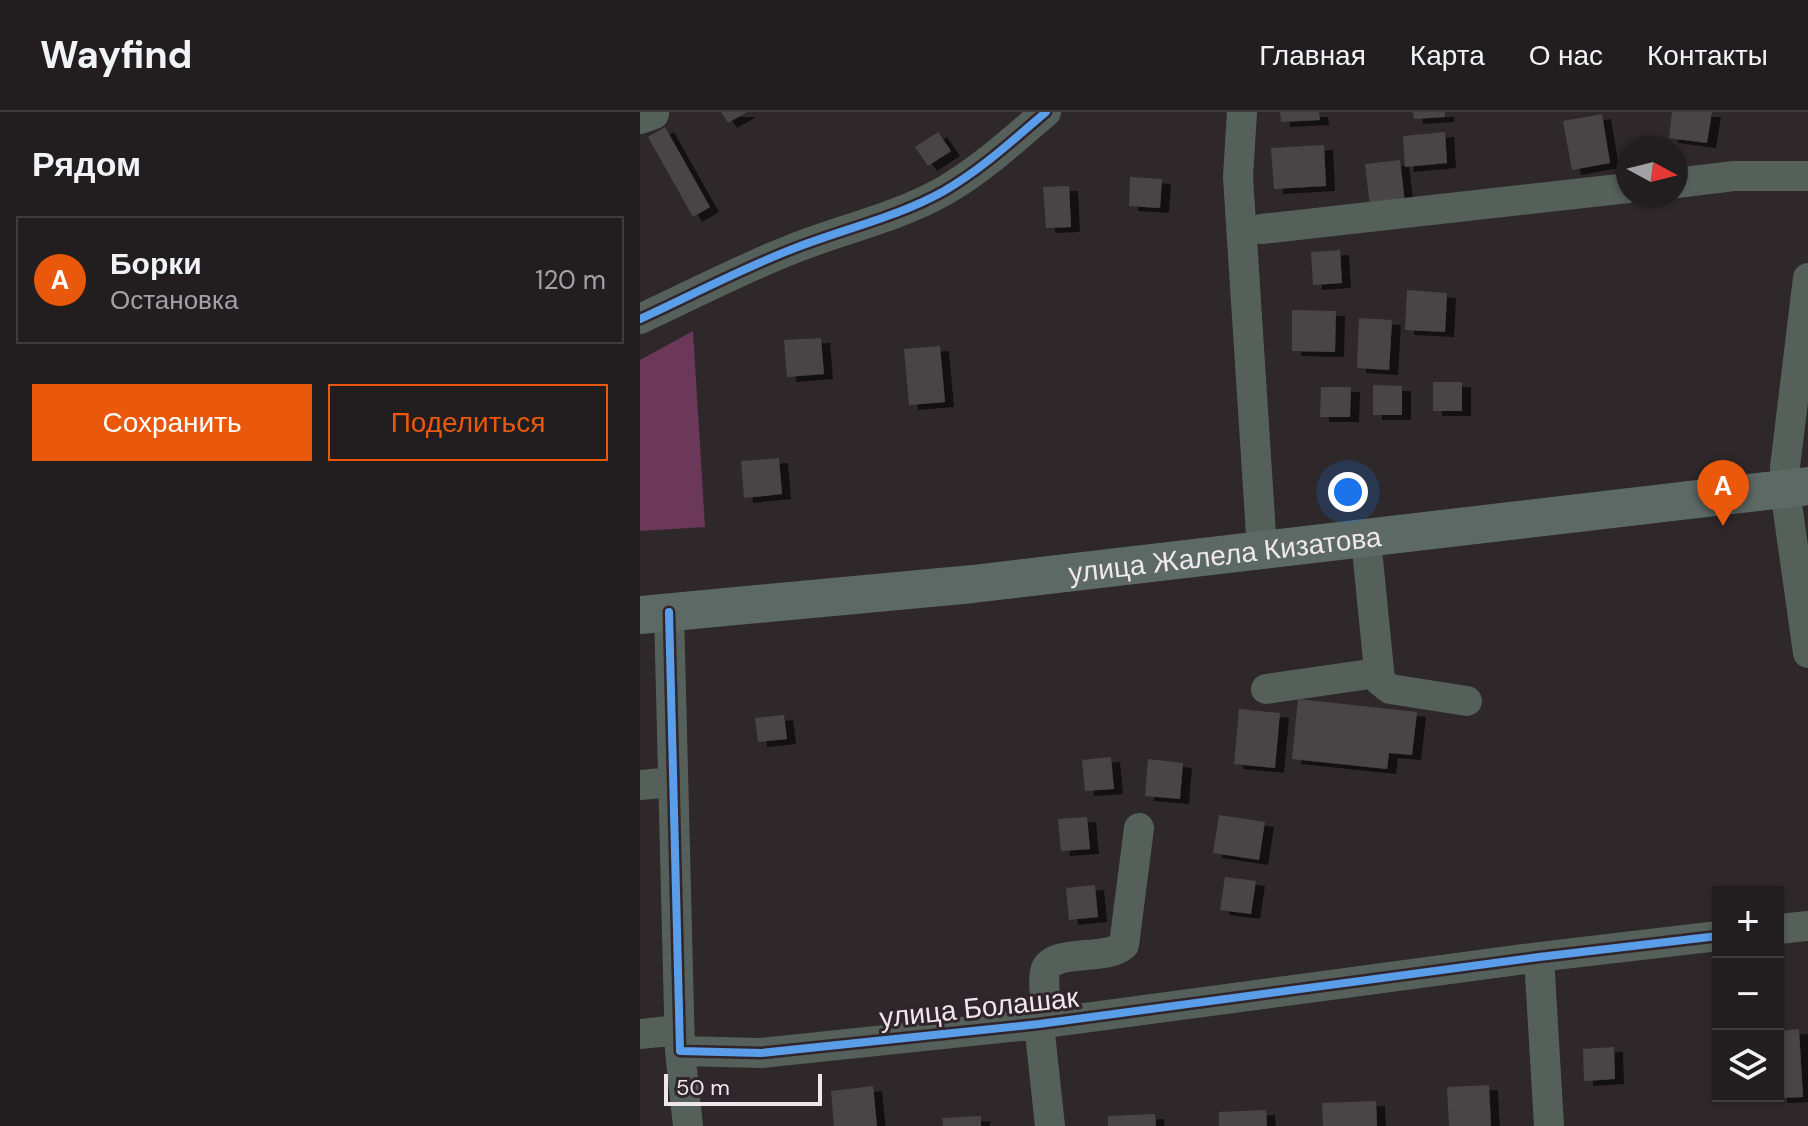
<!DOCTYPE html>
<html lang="ru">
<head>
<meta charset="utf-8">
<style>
	body { margin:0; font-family:"DM Sans",sans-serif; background:#2a2729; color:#f1f3f6 }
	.controls { position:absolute; right:24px; bottom:24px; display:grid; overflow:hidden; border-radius:0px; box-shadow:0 2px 6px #0004 }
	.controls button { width:72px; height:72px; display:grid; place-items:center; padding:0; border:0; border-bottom:2px solid #3f3c3e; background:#221e20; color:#f1f3f6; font:40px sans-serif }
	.compass { position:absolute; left:976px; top:24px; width:72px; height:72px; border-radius:50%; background:#221e20; box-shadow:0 2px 6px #0004; rotate:97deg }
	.scale { position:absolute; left:24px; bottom:20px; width:158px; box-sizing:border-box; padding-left:8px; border:4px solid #f0e7ec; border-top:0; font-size:22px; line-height:28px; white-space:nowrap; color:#f0e7ec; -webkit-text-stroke:6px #31252c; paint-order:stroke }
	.you { position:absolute; left:708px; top:380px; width:28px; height:28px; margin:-20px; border:6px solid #fff; border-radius:50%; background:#1a73e8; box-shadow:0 0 0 12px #1a73e833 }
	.badge { display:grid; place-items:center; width:52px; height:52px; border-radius:50%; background:#ea580c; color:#fff; font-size:26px; font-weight:700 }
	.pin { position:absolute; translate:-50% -66px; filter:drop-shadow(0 2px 4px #0008) }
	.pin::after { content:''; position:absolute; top:42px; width:28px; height:24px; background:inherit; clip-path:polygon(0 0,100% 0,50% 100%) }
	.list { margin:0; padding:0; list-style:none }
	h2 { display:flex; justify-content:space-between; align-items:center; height:104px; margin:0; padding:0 32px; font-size:34px }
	h2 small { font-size:26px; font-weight:400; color:#a2a2a5 }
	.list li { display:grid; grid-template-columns:52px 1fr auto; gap:24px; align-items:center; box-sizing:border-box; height:128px; margin:0 16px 16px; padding:0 16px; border:2px solid #3f3c3e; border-radius:0px }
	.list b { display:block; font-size:30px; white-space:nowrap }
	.list p { margin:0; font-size:26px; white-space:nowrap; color:#a2a2a5 }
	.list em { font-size:26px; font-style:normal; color:#a2a2a5 }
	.actions { display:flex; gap:16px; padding:24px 32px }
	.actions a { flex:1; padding:18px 0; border:2px solid #ea580c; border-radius:0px; text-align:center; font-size:28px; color:#ea580c }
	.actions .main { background:#ea580c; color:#fff }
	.icon { flex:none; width:44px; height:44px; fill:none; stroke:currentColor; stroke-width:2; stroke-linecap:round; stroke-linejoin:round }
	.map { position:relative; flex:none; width:1168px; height:1014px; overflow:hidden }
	header { display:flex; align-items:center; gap:48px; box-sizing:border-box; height:112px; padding:0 40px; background:#221e20; border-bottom:2px solid #3f3c3e }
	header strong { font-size:38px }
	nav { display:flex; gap:44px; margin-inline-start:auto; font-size:28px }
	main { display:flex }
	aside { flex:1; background:#221e20 }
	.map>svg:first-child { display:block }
	.green { fill:#6b3859 }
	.building { fill:#494447; filter:url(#shadow) }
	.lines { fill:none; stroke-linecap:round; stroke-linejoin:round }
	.minor { stroke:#55605b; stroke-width:30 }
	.major { stroke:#5d6964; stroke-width:38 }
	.cycleway-casing { stroke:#31252c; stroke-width:13 }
	.cycleway { stroke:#5a9eea; stroke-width:8 }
	.labels { text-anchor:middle; stroke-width:6; stroke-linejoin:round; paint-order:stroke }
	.street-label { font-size:28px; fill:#f0e7ec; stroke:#31252c }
</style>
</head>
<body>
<header>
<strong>Wayfind</strong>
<nav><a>Главная</a><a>Карта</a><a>О нас</a><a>Контакты</a></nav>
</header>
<main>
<aside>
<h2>Рядом<small></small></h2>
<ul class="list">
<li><span class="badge">A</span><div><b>Борки</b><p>Остановка</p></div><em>120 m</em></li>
</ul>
<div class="actions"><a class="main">Сохранить</a><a>Поделиться</a></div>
</aside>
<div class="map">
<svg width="1168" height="1014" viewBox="0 0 1168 1014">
	<defs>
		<filter id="shadow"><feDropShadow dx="9" dy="5" stdDeviation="0" flood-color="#0009"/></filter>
	</defs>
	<rect width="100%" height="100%" fill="#2e282b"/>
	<!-- green -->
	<path class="green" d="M53,219L65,415L0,419V248Z"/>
	<!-- building -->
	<path class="building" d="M81,0H107L88,11Z
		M640,0H679L680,8L641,10Z
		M773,0H805V5L774,7Z
		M1032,0H1072L1067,31L1029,26Z
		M962,2L970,51L932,58L923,9Z
		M25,15L70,95L53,105L8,25Z
		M298,20L311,39L288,54L275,35Z
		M805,20L807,51L765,55L763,24Z
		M684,33L686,74L634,77L631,36Z
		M760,48L765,91L730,95L725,52Z
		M490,65L522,67L520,96L489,94Z
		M429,74L431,115L406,116L403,75Z
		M700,138L702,171L673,173L671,140Z
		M767,178L807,181L805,220L765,218Z
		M652,198L696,199L695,240L652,239Z
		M719,206L752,208L749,258L717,256Z
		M181,226L184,262L147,265L144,228Z
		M300,234L305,290L269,293L264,237Z
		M793,270H822V299H793Z
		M733,273L762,274V303H733Z
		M681,275H711L710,305H680Z
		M139,346L142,382L104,386L101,349Z
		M658,587L777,600L772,643L749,641L747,657L652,647Z
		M599,597L640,601L635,656L594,652Z
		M144,603L147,627L118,630L115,606Z
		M471,645L474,677L445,679L442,648Z
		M508,647L543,651L540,687L505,684Z
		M579,703L625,710L619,748L573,741Z
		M447,705L450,737L421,739L418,707Z
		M585,765L616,769L611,802L580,798Z
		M455,773L458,805L429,808L426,776Z
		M1159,917L1163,985L1138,986V919Z
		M974,935L975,967L944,969L943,937Z
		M849,973L851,1014H809L807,975Z
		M233,974L237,1014H194L191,979Z
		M736,989L737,1014H683L682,991Z
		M626,998L627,1014H579V1000Z
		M515,1002L516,1014H468V1004Z
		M341,1004V1014H303L302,1006Z"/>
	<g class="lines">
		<!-- minor -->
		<path class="minor" d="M602,0L598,65L622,438
			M0,7L14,2
			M1036,71L1094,64H1168
			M622,117L988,76
			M1168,166L1145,355L1147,392L1168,541
			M0,207C50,184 99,158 150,138C202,117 256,106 304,79C342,57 373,28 406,0
			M726,427L740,569L750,577L827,589
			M29,500L40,939L121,941L399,912L899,845L1078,824
			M626,577L737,561
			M0,673L33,670
			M1138,817L1168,814
			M899,845L909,1014
			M408,911C407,895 402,875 405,860C410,835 467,850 484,833L499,716
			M399,912L410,1014
			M0,922L39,918
			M40,939L48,1014"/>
		<!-- major -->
		<path class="major" id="s1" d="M0,503L333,472L1168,374"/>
		<!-- cycleway casing -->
		<g class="cycleway-casing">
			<path id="cycleway" d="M0,207C50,184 99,158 150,138C202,117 256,106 304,79C342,57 373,28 406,0
				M29,500L40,939L121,941L399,912L899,845L1078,824"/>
		</g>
		<!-- cycleway -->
		<use href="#cycleway" class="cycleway"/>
	</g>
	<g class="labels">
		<!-- street labels -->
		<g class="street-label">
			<text dy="10" stroke="none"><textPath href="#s1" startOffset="588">улица Жалела Кизатова</textPath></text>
			<text transform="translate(339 895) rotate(-6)" y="10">улица Болашак</text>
		</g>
	</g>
</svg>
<div class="controls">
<button>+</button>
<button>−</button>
<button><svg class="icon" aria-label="layers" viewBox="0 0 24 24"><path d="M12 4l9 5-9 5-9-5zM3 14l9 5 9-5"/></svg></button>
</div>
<svg class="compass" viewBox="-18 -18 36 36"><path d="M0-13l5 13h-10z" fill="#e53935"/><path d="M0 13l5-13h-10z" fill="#a2a2a5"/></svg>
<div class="scale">50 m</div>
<div class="you"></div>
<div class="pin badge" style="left:1083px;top:414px">A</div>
</div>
</main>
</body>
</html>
